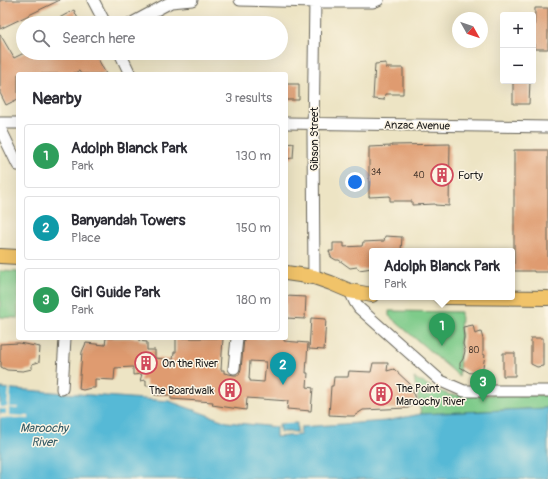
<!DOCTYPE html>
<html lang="en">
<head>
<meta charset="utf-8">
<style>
	body { margin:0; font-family:Pangolin,sans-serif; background:#f2f2f3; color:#2b2b33 }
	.controls { position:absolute; right:12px; top:12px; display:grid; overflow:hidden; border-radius:4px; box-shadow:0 4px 16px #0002 }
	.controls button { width:36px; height:36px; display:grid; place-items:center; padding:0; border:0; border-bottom:1px solid #e1e1e2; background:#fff; color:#2b2b33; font:20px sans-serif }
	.compass { position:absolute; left:452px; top:12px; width:36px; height:36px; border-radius:50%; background:#fff; box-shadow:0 4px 16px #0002; rotate:130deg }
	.you { position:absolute; left:355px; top:182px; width:14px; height:14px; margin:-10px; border:3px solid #fff; border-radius:50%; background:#1a73e8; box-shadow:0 0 0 6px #1a73e833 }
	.badge { display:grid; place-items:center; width:26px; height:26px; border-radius:50%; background:#d1495b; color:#fff; font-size:13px; font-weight:700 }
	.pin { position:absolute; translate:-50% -33px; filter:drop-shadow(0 1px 2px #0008) }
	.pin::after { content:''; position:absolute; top:21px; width:14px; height:12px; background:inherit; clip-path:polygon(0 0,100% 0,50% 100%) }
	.popup { position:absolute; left:369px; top:248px; width:146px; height:52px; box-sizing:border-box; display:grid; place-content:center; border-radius:4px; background:#fff; filter:drop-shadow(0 1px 3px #0005); font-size:13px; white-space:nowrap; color:#7c7c81 }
	.popup b { font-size:15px; color:#2b2b33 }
	.popup::after { content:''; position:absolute; left:50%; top:100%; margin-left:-8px; border:8px solid transparent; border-top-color:#fff }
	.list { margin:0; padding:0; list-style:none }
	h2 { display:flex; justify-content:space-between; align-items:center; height:52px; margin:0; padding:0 16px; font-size:17px }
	h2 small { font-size:13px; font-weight:400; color:#7c7c81 }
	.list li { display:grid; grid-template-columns:26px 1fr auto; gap:12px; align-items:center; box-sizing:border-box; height:64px; margin:0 8px 8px; padding:0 8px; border:1px solid #e1e1e2; border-radius:4px }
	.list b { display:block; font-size:15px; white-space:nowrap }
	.list p { margin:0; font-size:13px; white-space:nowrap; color:#7c7c81 }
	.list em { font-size:13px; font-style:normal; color:#7c7c81 }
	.icon { flex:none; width:22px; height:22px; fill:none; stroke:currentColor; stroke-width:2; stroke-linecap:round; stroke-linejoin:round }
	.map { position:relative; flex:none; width:548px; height:479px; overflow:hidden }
	.search { position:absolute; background:#fff; box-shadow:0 4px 16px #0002; left:16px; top:16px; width:272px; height:44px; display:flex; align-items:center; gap:10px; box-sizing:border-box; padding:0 14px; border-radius:22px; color:#7c7c81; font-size:15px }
	.panel { position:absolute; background:#fff; box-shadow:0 4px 16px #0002; left:16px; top:72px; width:272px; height:268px; border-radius:4px }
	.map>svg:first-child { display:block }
	.green { fill:#7ecb8a; stroke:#4d7453 }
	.water { fill:#57b9d6; stroke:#3a6a79 }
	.pier { fill:#ede4c4 }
	.building { fill:#df9b70; fill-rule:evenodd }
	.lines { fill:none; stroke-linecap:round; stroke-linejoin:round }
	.minor-casing { stroke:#656257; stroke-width:13 }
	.major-casing { stroke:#656257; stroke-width:16 }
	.minor { stroke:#fff; stroke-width:11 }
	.major { stroke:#f1c369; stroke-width:14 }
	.labels { text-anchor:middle; stroke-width:3; stroke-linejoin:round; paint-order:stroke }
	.number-label { font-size:9px; fill:#4d3c31 }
	.street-label { font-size:11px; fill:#1c1c1c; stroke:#fcf5e5 }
	.poi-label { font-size:11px; fill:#1c1c1c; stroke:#fcf5e5; text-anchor:start }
	.water-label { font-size:12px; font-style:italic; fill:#345b66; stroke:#fcf5e5 }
</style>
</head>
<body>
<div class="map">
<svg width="548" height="479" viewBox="0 0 548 479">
	<rect width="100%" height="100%" fill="#fcf5e5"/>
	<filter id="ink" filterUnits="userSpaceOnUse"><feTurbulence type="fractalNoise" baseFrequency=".025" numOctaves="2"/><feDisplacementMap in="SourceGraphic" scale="8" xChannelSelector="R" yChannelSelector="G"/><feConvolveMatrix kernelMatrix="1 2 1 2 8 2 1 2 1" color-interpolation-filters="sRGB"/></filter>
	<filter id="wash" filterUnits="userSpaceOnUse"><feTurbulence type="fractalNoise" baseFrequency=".012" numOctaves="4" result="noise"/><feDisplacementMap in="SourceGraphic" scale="16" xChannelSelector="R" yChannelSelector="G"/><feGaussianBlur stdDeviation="0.9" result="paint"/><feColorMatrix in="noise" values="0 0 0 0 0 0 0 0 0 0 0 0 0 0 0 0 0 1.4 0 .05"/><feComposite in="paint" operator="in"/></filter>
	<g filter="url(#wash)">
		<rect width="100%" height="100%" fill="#ede4c4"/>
		<!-- green -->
		<path class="green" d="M0,271L18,272V318L0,317Z
			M389,311L461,312L459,376L389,316Z
			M414,378L437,390L450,395H548V408L421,414Z"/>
		<!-- water -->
		<path class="water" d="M0,388L169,401L227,422L276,427V437L300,435L301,427L386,421L421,414L548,408V479H0Z
			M297,423V432H280L279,424Z"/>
		<!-- pier -->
		<path class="pier" d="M9,387H11L10,407H18L17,409L9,408V415L29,416V419L0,418V414H6V409H0V407H7Z"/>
		<g id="blocks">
			<!-- building -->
			<path class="building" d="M0,0H60L0,29Z
				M535,8H548V49H534Z
				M74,10L80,23H50Z
				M0,34L14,58L24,53H95L106,74H81L79,71L72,74H18V99L6,105L0,93Z
				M386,63V68H403V94H385L384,100L373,99L375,64Z
				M513,81H530L529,104H513Z
				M286,84H299V100H286Z
				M294,143L293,158L286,159V144Z
				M450,144L449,206L435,205V204L412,205V201H390V196L369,197V147L391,146V145Z
				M514,150H548V272H534V271H514Z
				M385,236L402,237L401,251H372V268L359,270L357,267L350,268L339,260H336L331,257L329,251H333V243H344V247L362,246L363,242L384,241Z
				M286,296L306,297L305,319L286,318Z
				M311,318L326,319L324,350L309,349Z
				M473,325L475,334L481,332L483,339V354L485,355L483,367L480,370L475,372L470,373L460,367V363L463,359L465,351L463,344L464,337L463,327Z
				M106,338H139V341L147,342V350H155V358L173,360L174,352H176V338H223L221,370H224V373L234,375H239L241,369L244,338H284V341L308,343L306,373H308L307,387L313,388L311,411L287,409L288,401L247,398L246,410L212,405L213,402L171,399V395H154L152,385L146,386V380L140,381L142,374L133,375V367L115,368L114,380L95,379V388H91L83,390L79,389L82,352L86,343L105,345ZM250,361L266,362L264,382L250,381V379H249Z
				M531,338H543V366L537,367L531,364Z
				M19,343L40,347L39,362L32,364V369L23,371L7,370L1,367V362L0,361V344Z
				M503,353H515V376H503Z
				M373,363H388L387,371L394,369L411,385L416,403L408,408L363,410L354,416H349L329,415L331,386H333L334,377H348L349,371L371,372Z"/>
		</g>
	</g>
	<g filter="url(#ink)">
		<use href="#blocks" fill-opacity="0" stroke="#656257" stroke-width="1"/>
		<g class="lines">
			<!-- minor casing -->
			<g class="minor-casing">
				<path id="minor" d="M93,0L105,23
					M240,0L315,2H373L378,0
					M132,23L171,2L192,0
					M120,53L130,74
					M0,123H18
					M286,123L548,127
					M0,128L18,165
					M314,277L313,134L315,0
					M350,291L355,302L359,308L441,381L464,391H548
					M234,368L237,338
					M62,389L65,338"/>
			</g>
			<!-- major casing -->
			<g class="major-casing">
				<path id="major" d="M0,256L18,257
					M286,273L314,277L331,283L350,291L372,295
					M441,297L548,298"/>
			</g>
			<!-- minor -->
			<use href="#minor" class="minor"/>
			<!-- major -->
			<use href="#major" class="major"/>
		</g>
	</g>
	<!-- icons -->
	<defs>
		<g id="building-ring" transform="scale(1.15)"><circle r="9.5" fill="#fcf5e5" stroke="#d1495b" stroke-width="1.5"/><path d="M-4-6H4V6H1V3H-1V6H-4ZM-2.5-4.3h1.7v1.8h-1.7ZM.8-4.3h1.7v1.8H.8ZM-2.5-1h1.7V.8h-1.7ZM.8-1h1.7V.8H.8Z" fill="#d1495b"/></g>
	</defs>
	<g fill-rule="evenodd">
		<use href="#building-ring" x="442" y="175"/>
		<use href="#building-ring" x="146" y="363"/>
		<use href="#building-ring" x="230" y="390"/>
		<use href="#building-ring" x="381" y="394"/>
	</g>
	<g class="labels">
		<!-- number labels -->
		<g class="number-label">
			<text x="376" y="175">34</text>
			<text x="419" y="178">40</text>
			<text x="474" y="353">80</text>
		</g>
		<!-- street labels -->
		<g class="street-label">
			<text transform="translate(417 125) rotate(1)" y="4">Anzac Avenue</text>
			<text transform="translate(314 139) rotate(-90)" y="4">Gibson Street</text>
		</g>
		<!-- poi labels -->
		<g class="poi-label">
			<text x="458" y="179">Forty</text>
			<text x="162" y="367">On the River</text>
			<text x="396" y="392">The Point<tspan x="396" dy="13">Maroochy River</tspan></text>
			<text x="214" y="394" text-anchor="end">The Boardwalk</text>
		</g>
		<!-- water labels -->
		<g class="water-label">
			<text x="44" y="432">Maroochy<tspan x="44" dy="14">River</tspan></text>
		</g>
	</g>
</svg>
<div class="controls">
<button>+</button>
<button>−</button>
</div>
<svg class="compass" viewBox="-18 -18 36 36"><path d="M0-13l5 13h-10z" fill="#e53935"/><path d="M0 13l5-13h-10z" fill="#7c7c81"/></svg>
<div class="you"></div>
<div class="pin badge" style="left:442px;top:346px;background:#2e9e5b">1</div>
<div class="popup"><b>Adolph Blanck Park</b>Park</div>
<div class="pin badge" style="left:283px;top:385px;background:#0f9aa8">2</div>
<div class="pin badge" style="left:483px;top:402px;background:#2e9e5b">3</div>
<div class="search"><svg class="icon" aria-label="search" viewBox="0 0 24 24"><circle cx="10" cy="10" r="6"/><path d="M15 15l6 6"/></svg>Search here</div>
<section class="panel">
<h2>Nearby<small>3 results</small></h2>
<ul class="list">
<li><span class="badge" style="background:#2e9e5b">1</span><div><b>Adolph Blanck Park</b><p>Park</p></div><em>130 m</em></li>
<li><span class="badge" style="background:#0f9aa8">2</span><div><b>Banyandah Towers</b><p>Place</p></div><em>150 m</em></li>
<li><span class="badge" style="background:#2e9e5b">3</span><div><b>Girl Guide Park</b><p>Park</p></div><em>180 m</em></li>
</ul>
</section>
</div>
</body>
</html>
